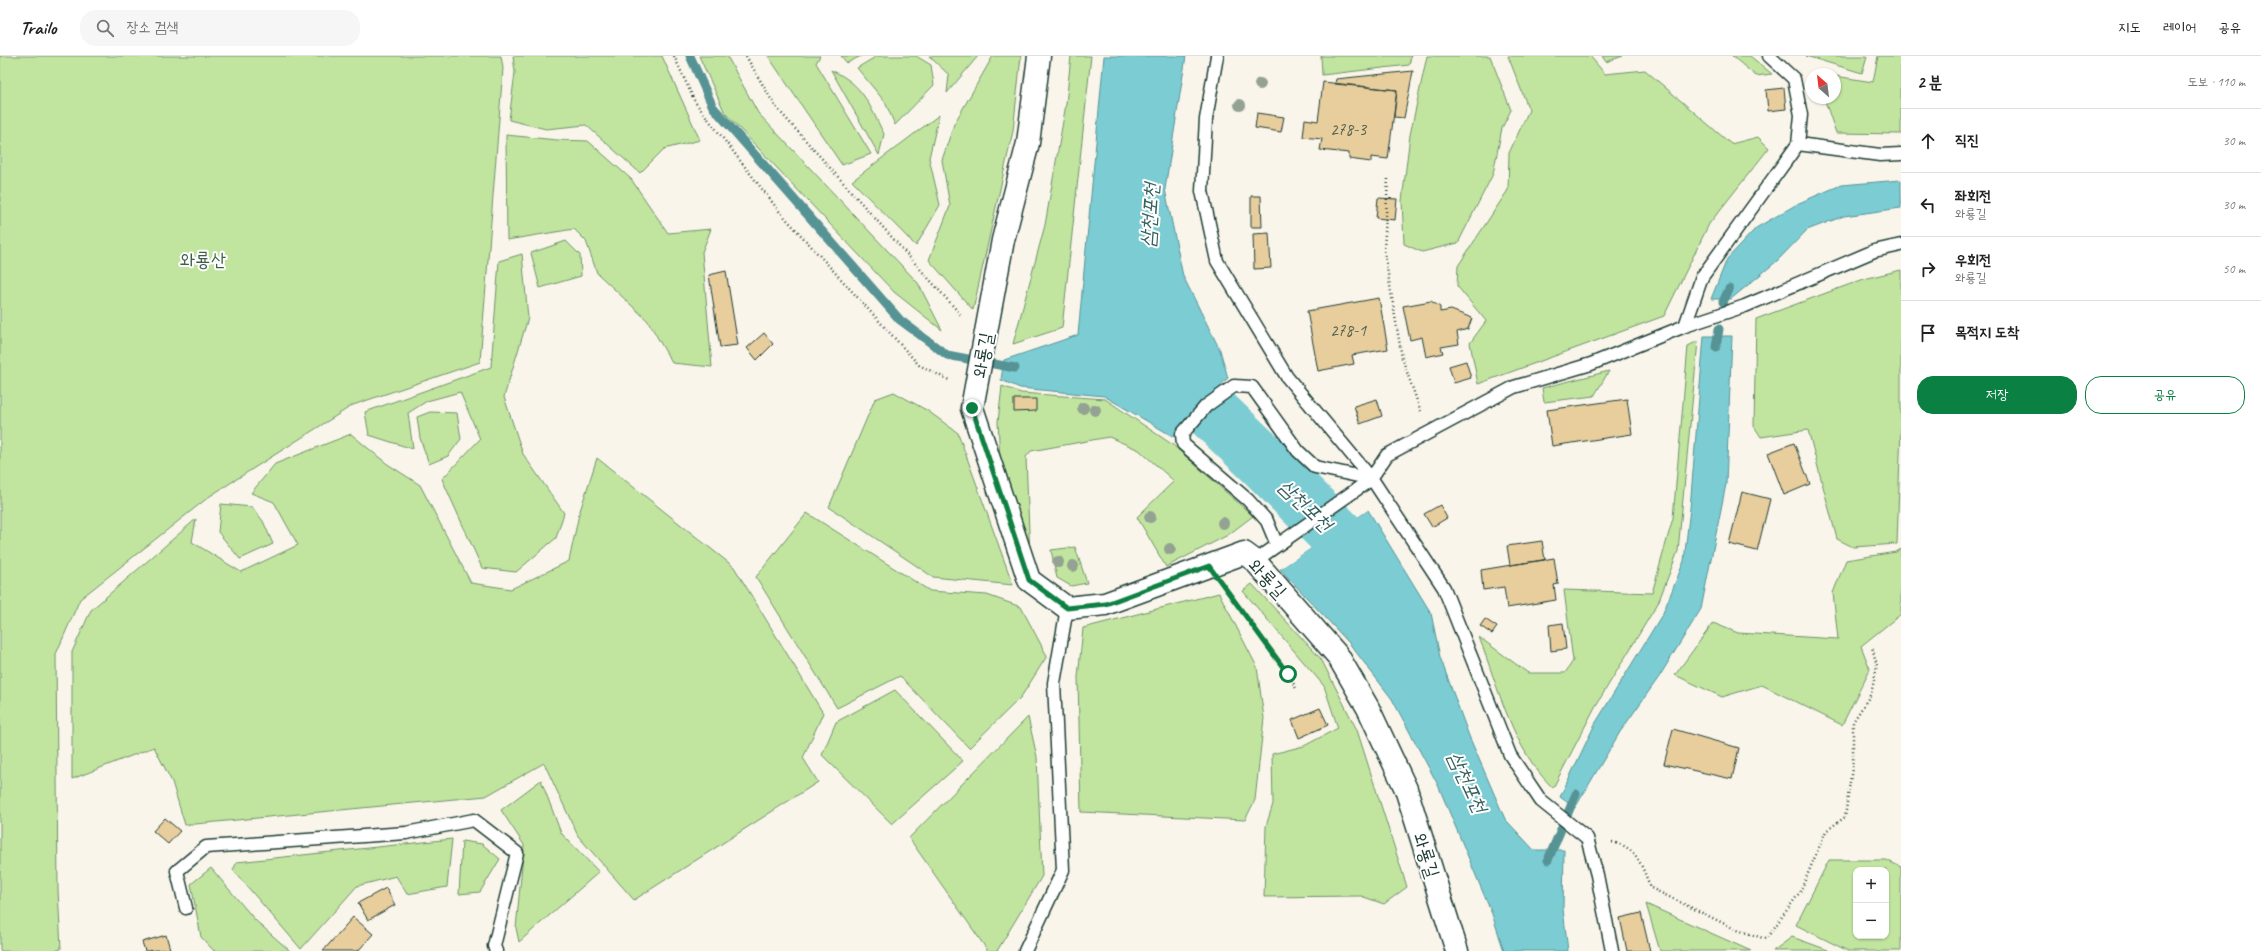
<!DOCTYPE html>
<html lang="ko">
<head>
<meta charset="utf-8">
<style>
	body { margin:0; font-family:Caveat,"Poor Story",sans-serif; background:#f6f6f6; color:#222 }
	.controls { position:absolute; right:12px; bottom:12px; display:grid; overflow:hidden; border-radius:8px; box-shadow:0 1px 3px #0004 }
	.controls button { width:36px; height:36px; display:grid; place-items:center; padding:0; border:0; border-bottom:1px solid #e0e0e0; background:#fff; color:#222; font:20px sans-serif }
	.compass { position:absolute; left:1805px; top:12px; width:36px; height:36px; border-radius:50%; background:#fff; box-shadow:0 1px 3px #0004; rotate:332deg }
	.stop { position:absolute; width:12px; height:12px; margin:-9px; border:3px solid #0b8043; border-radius:50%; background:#fff }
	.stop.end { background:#0b8043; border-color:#fff; box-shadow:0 1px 4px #0008 }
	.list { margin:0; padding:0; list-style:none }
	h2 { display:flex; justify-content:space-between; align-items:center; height:52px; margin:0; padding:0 16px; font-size:17px }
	h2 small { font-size:13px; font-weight:400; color:#767676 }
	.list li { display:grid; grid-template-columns:26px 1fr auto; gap:12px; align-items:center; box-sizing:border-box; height:64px; padding:0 16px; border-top:1px solid #e0e0e0 }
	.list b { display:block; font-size:15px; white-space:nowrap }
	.list p { margin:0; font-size:13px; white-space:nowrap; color:#767676 }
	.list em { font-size:13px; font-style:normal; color:#767676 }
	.actions { display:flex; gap:8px; padding:12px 16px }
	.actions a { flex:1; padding:9px 0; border:1px solid #0b8043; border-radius:16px; text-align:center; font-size:14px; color:#0b8043 }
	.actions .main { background:#0b8043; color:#fff }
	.icon { flex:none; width:22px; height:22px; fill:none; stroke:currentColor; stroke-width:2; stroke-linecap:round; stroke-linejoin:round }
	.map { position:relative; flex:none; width:1901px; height:895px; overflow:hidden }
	header { display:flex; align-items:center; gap:24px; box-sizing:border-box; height:56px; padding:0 20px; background:#fff; border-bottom:1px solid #e0e0e0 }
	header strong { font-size:19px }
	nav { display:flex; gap:22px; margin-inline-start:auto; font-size:14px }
	.search { width:280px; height:36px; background:#f6f6f6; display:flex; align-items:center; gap:10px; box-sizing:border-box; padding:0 14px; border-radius:16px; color:#767676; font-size:15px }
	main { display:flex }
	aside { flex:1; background:#fff }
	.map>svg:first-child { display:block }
	.green { fill:#c1e59f; stroke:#70916a; fill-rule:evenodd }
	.water { fill:#7bccd4; stroke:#569394 }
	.pier { fill:#faf5eb }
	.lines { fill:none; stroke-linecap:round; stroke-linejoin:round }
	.stream { stroke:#569394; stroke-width:9 }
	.river { stroke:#7bccd4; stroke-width:56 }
	.building { fill:#e8cd9d; stroke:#1f3d34 }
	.service-casing { stroke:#1f3d34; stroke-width:15 }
	.minor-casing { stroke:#1f3d34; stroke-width:25 }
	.path { stroke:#1f3d34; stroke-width:2.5; stroke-dasharray:1 3; stroke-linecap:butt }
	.service { stroke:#fff; stroke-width:12 }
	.minor { stroke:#fff; stroke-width:22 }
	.tree { fill:#93a292 }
	.route { stroke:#0b8043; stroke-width:5 }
	.labels { text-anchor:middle; stroke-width:4; stroke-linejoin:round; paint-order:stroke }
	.number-label { font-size:17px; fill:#51614e }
	.park-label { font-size:19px; fill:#3f5f49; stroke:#fff }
	.street-label { font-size:19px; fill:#1f3d34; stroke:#fff }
	.water-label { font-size:20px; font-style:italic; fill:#36615c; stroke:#fff }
</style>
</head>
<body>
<header>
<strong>Trailo</strong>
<div class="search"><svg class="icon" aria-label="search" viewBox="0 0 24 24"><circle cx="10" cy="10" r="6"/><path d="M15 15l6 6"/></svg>장소 검색</div>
<nav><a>지도</a><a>레이어</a><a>공유</a></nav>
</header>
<main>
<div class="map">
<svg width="1901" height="895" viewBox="0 0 1901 895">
	<rect width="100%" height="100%" fill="#faf5eb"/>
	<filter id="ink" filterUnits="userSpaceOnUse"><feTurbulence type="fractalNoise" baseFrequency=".025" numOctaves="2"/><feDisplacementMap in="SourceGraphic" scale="8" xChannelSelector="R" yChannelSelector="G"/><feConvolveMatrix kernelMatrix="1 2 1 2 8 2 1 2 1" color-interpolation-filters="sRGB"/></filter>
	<g filter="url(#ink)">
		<!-- green -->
		<path class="green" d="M0,0H501L503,12L480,306L353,349L210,440L80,543L56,598L58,834L61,893L54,895H0Z
			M513,0H662L700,84L664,93L640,117L586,69L546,73L509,64L515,16Z
			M699,0H727L758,57L918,227L942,274L894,236L725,57Z
			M768,0H820L816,7L871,98L842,109Z
			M841,0H861L847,7Z
			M877,0H916L931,9L934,29L895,69L885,46L857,12Z
			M929,0H978L947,37L949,19Z
			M993,0H1021L1013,75L973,254L929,204L950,150L942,104L954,68Z
			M1071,0H1091L1062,272L1013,288L1045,169L1066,48Z
			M1321,0H1411L1409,9L1322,19Z
			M1427,0H1490L1511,54L1502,72L1493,118L1458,187L1422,196L1404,188L1402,145L1410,79Z
			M1508,0H1590L1605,18L1645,14L1731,88L1758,81L1769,92L1709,168L1664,260L1478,328L1470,287L1486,265L1457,230L1458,210L1508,134L1509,97L1529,54Z
			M1602,0H1623L1606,6Z
			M1732,0H1750L1772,18L1756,20Z
			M1806,0H1867L1862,17Z
			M1878,0H1901V78L1836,77L1824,42H1835V20L1873,26Z
			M831,14C864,29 868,47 884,78L879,99Z
			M939,59L929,102L940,149L916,190L852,125Z
			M506,79L557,84L588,85L631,123L668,177L711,173L702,196L712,311L672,307L648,265L597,217L586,185L574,173L507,184Z
			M566,185L580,199L581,220L540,232L531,197Z
			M522,198L528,262L504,341L523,398L564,457L556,482L516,516L482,512L442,423L480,383L460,336L427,345L408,357L413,393L369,379L365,356L491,311L499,205Z
			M1901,214V370L1897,488L1853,491L1837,483L1808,374L1761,381L1754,370L1756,263L1864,223Z
			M1698,285L1678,495L1658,547L1595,651L1553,732C1513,694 1498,631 1479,581L1528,617H1565L1573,605L1564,534L1652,537L1673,462L1688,290Z
			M1609,315L1594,340L1544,346L1542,332Z
			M1002,330L1021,337L1105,343L1173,389L1253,460L1228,479L1166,511L1137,461L1174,425L1139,394L1109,381L1031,395L1026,401L1030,501L1001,421L998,366Z
			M894,336L928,355L958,377L1013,529L933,521L829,451L875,343Z
			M430,356L457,357L461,383L448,400L429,408L420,382L417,361Z
			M351,378L386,407L420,429L471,527L511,533L569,505L579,458L597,402L734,511L823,657L803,702L818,726L634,844L578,780L544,707L486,740L185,769L172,726L154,691L72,723V596L91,554L196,463L192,486L241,516L298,489L274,446L251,437L275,408Z
			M221,448L252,451L263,465L273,488L240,503L218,476Z
			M807,457L930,535L987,539L1021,551L1047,600L1021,641L969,692L900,620L837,652L756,521Z
			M1075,491L1087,527L1071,530L1057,522L1051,494Z
			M1901,493V558L1861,590L1870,613L1842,669L1762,629L1722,641L1675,619L1713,567L1738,577L1838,583L1833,537L1846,504L1896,496Z
			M1252,528L1321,603L1357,674L1407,831L1384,848L1361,840L1264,841L1266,770L1273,748L1272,698L1304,690L1338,672L1324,630L1243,535Z
			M1219,537L1257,611L1264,662L1255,744L1245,764L1081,756L1078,621L1083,572Z
			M895,634L963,705L892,768L822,699L836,666Z
			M1028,661L1037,701L1042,820L997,895H988L909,782Z
			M541,724L561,777L599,816L519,886L516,872L524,789L501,754Z
			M452,783L447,831L407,838L396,820L357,830L301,893L233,814L237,806Z
			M462,785L482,788L500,803L480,836L459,838Z
			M1829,804H1886L1901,811V895H1848L1796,869ZM1856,814H1886V880H1856Z
			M211,812L255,864L290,895H214L201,881L191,828Z
			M1646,848L1751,895H1660Z
			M1792,881L1828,894L1829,895H1773Z"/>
		<!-- water -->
		<path class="water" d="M1104,0H1186L1165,133L1183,220L1220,294L1228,322L1192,355L1174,381L1104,340L1020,332L1001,324L1004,304L1078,279Z
			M1901,124V152L1844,160L1807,174L1777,205L1731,243H1711L1727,203L1756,172L1799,147L1841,129Z
			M1704,280H1732L1726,428L1701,553L1659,621L1620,676L1575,752L1560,741L1595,668L1663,557L1684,505L1690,452Z
			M1368,454L1431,557L1440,601L1469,680L1505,763L1534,794H1564L1563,853L1568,895H1504L1492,858L1438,729L1392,643L1349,587L1280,513Z"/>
		<!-- pier -->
		<path class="pier" d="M1366,452L1368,454L1280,513L1279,511Z"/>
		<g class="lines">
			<!-- stream -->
			<path class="stream" d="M690,0L713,51L900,264L947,299L1015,312
				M1723,246L1729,233
				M1716,291L1719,273
				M1548,804L1576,738"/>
			<!-- river -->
			<path class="river" d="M1170,293L1177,323L1263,405L1349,491L1376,542"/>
		</g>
		<!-- building -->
		<path class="building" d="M1413,15L1404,62L1394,61L1397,34L1335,28L1336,23Z
			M1323,26L1397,34L1388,103L1371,101V106L1349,103V97L1320,94L1322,83L1303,81L1305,63L1318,65Z
			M1784,32L1786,53L1768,55L1766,34Z
			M1257,57L1284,61L1281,76L1255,72Z
			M1251,140H1261L1262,171H1251Z
			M1378,142L1397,143L1395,164L1376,162Z
			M1269,177L1271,212L1254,213L1253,178Z
			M726,215L738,289L720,291L709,219Z
			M1379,242L1388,293L1352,299L1354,308L1318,315L1307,255Z
			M1431,245L1440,251V256L1451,254L1472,262L1468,273L1457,276L1459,288L1441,291L1443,297L1426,301L1422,281L1410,284L1403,250Z
			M764,277L773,288L757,304L747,292Z
			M1466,305L1471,322L1454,327L1449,310Z
			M1014,343H1036V355L1014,356Z
			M1377,343L1382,360L1360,368L1354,350Z
			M1627,343L1632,378L1552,390L1547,354Z
			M1794,387L1810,428L1784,439L1768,397Z
			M1742,436L1770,443L1757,495L1729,488Z
			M1440,449L1447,462L1432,471L1424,458Z
			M1542,485L1545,504L1510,509L1507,490Z
			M1554,502L1558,528L1554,529L1556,544L1507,552L1504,531L1483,534L1481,514Z
			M1485,563L1497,571L1492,578L1480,570Z
			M1563,567L1566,593L1551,595L1549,569Z
			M1320,652L1328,669L1299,682L1292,664Z
			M1673,673L1739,692L1732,723L1664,708Z
			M165,762L180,775L168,788L153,775Z
			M386,832L395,849L368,864L358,847Z
			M1641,857L1650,895H1627L1620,862Z
			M353,861L373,878L358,895H323Z
			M166,879L170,893L145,895L142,886Z"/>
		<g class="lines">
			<!-- service casing -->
			<g class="service-casing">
				<path id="service" d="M1217,0L1206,63L1202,135L1217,205L1287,321L1372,423L1444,532L1510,699L1541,745L1587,782L1597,819L1612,895
					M1798,88L1880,99L1901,98
					M1685,270L1702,221L1798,88L1801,59L1794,23L1769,0
					M1277,489L1267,465L1248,444L1183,388L1182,378L1206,350L1234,330L1252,331L1298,395L1315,411L1372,423
					M1255,505L1370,424L1387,399L1514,331L1591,308L1685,270L1745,250L1874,195L1901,189
					M186,852L177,815L206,791L406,777L474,764L517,797L494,890L496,895
					M1025,895L1063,814L1054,627L1067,552"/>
			</g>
			<!-- minor casing -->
			<g class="minor-casing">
				<path id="minor" d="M1039,0L1028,87L1003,184L972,352L1029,524L1067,552L1105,548L1244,497L1255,505L1338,600L1368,652L1406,733L1457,895"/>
			</g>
			<!-- path -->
			<path class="path" d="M674,0L695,46L779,155L919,309L949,324
				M746,0L775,50L961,259
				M1388,123L1384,194L1402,302L1421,356
				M1226,533L1288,618L1297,634
				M1612,786C1638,791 1641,810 1651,832L1737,874L1766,883L1800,836L1826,775L1845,761L1853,705V666L1871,638L1877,610L1872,591"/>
			<!-- service -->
			<use href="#service" class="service"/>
			<!-- minor -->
			<use href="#minor" class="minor"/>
		</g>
		<!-- trees -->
		<g class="tree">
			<circle cx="1260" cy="28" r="6"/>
			<circle cx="1240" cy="49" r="6"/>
			<circle cx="1083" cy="352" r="6"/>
			<circle cx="1095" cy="354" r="6"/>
			<circle cx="1150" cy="461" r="6"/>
			<circle cx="1223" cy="467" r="6"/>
			<circle cx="1170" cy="493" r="6"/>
			<circle cx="1058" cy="506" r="6"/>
			<circle cx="1073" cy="510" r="6"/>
		</g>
	</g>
	<g class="lines" filter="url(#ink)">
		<!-- route -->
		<path class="route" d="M972,352L1029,524L1067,552L1106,548L1209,510L1288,618"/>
	</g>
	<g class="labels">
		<!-- number labels -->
		<g class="number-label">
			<text x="1348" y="79">278-3</text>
			<text x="1348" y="280">278-1</text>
		</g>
		<!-- park labels -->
		<g class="park-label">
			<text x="203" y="210">와룡산</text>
		</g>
		<!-- street labels -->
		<g class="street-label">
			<text transform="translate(982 299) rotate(-80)" y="7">와룡길</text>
			<text transform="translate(1268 522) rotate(47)" y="7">와룡길</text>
			<text transform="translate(1427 799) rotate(72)" y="7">와룡길</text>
		</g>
		<!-- water labels -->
		<g class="water-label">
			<text transform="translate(1149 159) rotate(-86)" y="7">삼천포천</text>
			<text transform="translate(1306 449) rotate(44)" y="7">삼천포천</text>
			<text transform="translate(1468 726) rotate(65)" y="7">삼천포천</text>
		</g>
	</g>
</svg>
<div class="controls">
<button>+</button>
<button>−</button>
</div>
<svg class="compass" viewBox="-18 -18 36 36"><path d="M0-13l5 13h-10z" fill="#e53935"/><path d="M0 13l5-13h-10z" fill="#767676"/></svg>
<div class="stop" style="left:1288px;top:618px"></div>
<div class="stop end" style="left:972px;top:352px"></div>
</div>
<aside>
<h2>2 분<small>도보 · 110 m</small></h2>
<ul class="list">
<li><svg class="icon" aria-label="ahead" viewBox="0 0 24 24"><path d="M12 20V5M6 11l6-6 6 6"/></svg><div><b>직진</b></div><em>30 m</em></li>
<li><svg class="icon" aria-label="left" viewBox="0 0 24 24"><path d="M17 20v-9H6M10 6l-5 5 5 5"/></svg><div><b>좌회전</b><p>와룡길</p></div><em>30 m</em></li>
<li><svg class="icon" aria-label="right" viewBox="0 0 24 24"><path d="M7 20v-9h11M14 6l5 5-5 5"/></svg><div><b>우회전</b><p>와룡길</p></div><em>50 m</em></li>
<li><svg class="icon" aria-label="arrive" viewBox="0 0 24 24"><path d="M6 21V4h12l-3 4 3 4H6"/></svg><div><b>목적지 도착</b></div></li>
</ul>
<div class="actions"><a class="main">저장</a><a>공유</a></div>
</aside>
</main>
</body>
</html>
